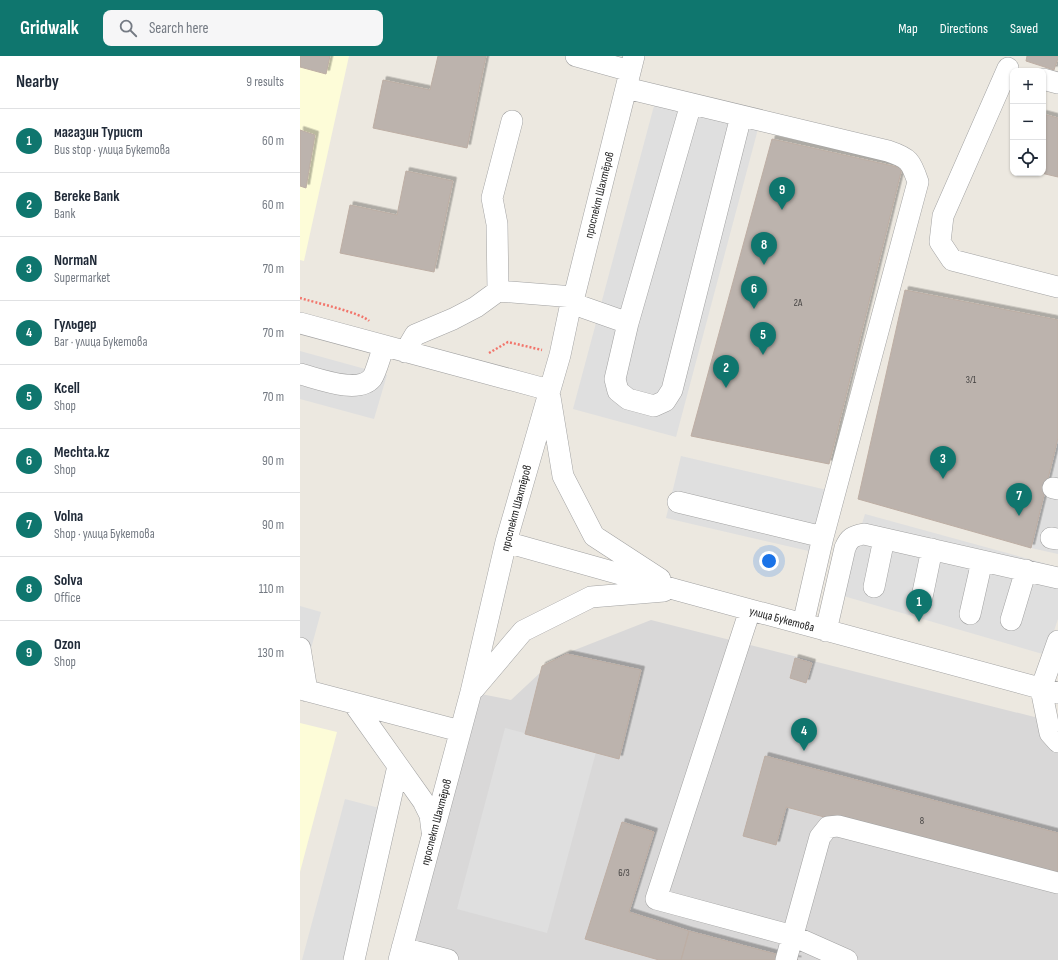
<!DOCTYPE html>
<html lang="en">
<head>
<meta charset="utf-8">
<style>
	body { margin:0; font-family:"Sofia Sans Condensed",sans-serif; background:#f6f6f7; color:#1f2937 }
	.controls { position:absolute; right:12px; top:12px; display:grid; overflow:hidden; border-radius:8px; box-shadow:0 1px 3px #0004 }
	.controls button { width:36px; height:36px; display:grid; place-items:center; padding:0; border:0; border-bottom:1px solid #e0e1e3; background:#fff; color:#1f2937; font:20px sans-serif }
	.you { position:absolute; left:469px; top:505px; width:14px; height:14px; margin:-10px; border:3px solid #fff; border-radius:50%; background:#1a73e8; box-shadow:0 0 0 6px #1a73e833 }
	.badge { display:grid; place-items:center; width:26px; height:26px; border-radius:50%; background:#0f766e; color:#fff; font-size:13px; font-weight:700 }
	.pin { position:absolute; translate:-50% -33px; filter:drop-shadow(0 1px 2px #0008) }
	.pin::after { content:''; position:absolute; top:21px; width:14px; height:12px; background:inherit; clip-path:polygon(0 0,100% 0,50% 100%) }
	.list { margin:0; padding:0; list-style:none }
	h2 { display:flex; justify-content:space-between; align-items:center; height:52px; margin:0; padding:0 16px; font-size:17px }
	h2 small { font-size:13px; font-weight:400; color:#747a83 }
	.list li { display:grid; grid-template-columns:26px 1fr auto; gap:12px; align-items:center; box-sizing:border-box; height:64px; padding:0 16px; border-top:1px solid #e0e1e3 }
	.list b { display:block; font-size:15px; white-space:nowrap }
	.list p { margin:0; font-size:13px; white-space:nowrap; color:#747a83 }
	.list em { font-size:13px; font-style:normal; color:#747a83 }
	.icon { flex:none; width:22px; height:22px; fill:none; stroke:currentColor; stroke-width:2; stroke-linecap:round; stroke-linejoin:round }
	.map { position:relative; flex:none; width:758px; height:904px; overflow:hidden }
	header { display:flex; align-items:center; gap:24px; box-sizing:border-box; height:56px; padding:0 20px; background:#0f766e; color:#fff }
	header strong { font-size:19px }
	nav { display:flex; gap:22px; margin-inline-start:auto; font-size:14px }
	.search { width:280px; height:36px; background:#f6f6f7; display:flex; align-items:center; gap:10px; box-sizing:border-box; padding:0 14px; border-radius:8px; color:#747a83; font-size:15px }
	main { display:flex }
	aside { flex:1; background:#fff }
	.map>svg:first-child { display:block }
	.residential { fill:#d9d8d8 }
	.education { fill:#fdfcd8 }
	.parking { fill:#dfdfdf }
	.building { fill:#bcb3ad; stroke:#bdaea4; filter:url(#shadow) }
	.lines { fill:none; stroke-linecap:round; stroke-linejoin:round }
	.minor-casing { stroke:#a2a2a2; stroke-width:22 }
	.path { stroke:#f2756b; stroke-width:2.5; stroke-dasharray:2 2; stroke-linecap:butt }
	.minor { stroke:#fff; stroke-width:21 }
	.labels { text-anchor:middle; stroke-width:3; stroke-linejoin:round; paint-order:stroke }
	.number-label { font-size:10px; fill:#434140 }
	.street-label { font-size:12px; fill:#1b1b1b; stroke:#fff }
</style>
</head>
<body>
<header>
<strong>Gridwalk</strong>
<div class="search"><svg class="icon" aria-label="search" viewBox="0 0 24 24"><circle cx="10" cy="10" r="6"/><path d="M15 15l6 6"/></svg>Search here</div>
<nav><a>Map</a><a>Directions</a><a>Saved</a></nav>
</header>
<main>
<aside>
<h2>Nearby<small>9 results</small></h2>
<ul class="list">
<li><span class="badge">1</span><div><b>магазин Турист</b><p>Bus stop · улица Букетова</p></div><em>60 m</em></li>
<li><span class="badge">2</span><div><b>Bereke Bank</b><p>Bank</p></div><em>60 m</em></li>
<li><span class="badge">3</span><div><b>NormaN</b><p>Supermarket</p></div><em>70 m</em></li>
<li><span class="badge">4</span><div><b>Гульдер</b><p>Bar · улица Букетова</p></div><em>70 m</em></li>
<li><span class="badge">5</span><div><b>Kcell</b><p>Shop</p></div><em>70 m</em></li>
<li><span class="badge">6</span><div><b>Mechta.kz</b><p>Shop</p></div><em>90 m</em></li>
<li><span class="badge">7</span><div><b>Volna</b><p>Shop · улица Букетова</p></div><em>90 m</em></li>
<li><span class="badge">8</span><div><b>Solva</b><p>Office</p></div><em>110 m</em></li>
<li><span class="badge">9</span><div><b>Ozon</b><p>Shop</p></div><em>130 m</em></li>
</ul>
</aside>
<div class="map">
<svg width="758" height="904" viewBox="0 0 758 904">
	<defs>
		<filter id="shadow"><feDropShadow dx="3.5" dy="-3.5" stdDeviation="0" flood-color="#0004"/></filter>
	</defs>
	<rect width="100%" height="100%" fill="#ece8e0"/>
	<!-- residential -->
	<path class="residential" d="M351,564L758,667V904H106L171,636L211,644L257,601Z"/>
	<!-- education -->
	<path class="education" d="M0,0H49L4,205L0,204Z
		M0,667L37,676L0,816Z"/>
	<!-- parking -->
	<path class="parking" d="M355,46L458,73L376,381L273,353Z
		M0,295L87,319L74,363L0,343Z
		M758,382V498L731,492Z
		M381,400L527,434L513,496L366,462Z
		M565,458L758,511V563L746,599L540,539Z
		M0,550L21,556L9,600L0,597Z
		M205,672L296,696L247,877L157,853Z
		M45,743L83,753L43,904H2Z"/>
	<!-- building -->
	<path class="building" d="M0,0H30L26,18L0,11Z
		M138,0H186L167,92L73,72L83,24L130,34Z
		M727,0H758V2L754,14L726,5Z
		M743,58L758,62V121L741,117H743Z
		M0,74L15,79L6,132L0,130Z
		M472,83L602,112L529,408L391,380Z
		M106,115L153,125L134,216L40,197L50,149L97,159Z
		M605,234L758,264V382L731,492L558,443Z
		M267,598L341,614L319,703L225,678L242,610Z
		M495,602L512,607L506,627L490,622Z
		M465,700L758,777V822L486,751L476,789L443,780Z
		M322,766L354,776L329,856L389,875L381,904H359L285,883Z
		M389,875L498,904H381Z"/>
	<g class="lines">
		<!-- minor casing -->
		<g class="minor-casing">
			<path id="minor" d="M276,0L330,15
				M708,12L643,160L640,186L652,204L758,231
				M743,23L758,27
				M326,32L588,95C609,102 611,105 618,126L523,481L503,568
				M391,48L328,267L315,323L318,335L328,343L354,350L365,345L372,334L441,60
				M198,235L197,168L192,142L212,65
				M271,247L328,267
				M0,267L249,334
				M105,296L115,279L153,263L176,251L198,235L274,241
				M0,318C17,322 58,339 72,322C76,317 81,297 84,290
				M250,341L263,420L294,480L360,523
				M753,432L758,433
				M378,446L523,481
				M751,482L758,483
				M206,486L377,534L758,637
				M574,531L584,483
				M621,546L632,493
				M450,554L356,843L493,880L547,904
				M670,558L682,505
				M711,564L726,514
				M526,575L545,492C549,482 553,480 564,478L758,522
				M758,585L741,633L750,677L758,686
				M0,592L7,635
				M0,633L160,675
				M174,633L223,575L291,541L364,535
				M54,648L123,745L130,759L132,775
				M102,892L148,904
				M54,904L98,710
				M99,904L171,636L206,486L260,299L271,247L274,241L334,0
				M486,904L520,781L528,771L538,770L758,827"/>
		</g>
		<!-- path -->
		<path class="path" d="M0,242C13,246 62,257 69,265
			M189,297L208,286L242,294"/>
		<!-- minor -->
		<use href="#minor" class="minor"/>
	</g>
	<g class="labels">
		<!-- number labels -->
		<g class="number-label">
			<text x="498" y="250">2А</text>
			<text x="671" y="327">3/1</text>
			<text x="622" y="768">8</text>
			<text x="324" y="820">6/3</text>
		</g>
		<!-- street labels -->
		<g class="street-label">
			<text transform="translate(299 139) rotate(-76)" y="4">проспект Шахтёров</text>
			<text transform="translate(216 452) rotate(-75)" y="4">проспект Шахтёров</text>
			<text transform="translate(482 563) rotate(15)" y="4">улица Букетова</text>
			<text transform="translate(136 766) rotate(-75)" y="4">проспект Шахтёров</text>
		</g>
	</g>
</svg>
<div class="controls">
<button>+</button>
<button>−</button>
<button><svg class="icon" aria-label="locate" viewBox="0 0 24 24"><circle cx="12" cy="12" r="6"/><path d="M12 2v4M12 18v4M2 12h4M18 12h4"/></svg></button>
</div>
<div class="you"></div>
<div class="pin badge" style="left:619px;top:566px">1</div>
<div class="pin badge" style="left:426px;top:332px">2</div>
<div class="pin badge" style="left:643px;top:423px">3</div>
<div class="pin badge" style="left:504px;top:695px">4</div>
<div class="pin badge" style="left:463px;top:299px">5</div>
<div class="pin badge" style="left:454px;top:253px">6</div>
<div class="pin badge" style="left:719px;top:460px">7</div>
<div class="pin badge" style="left:464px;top:209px">8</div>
<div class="pin badge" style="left:482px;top:154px">9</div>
</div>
</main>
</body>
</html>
